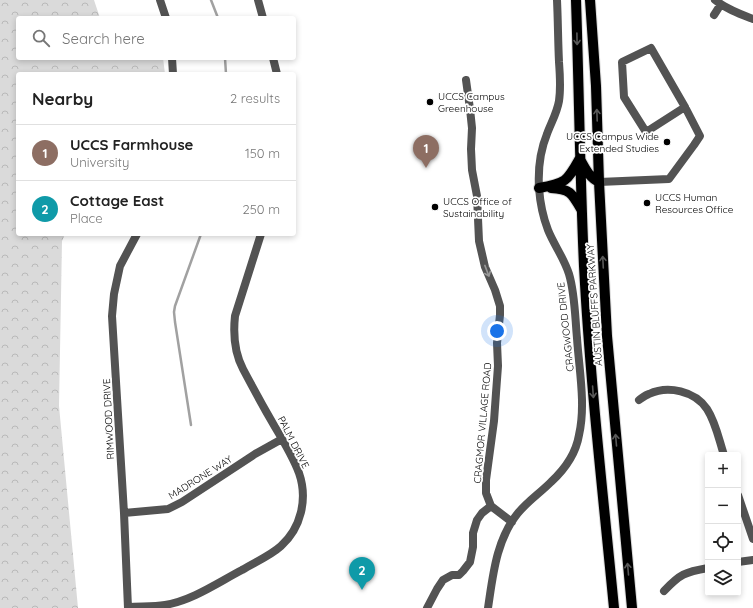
<!DOCTYPE html>
<html lang="en">
<head>
<meta charset="utf-8">
<style>
	body { margin:0; font-family:Quicksand,sans-serif; background:#f2f2f2; color:#222 }
	.controls { position:absolute; right:12px; bottom:12px; display:grid; overflow:hidden; border-radius:4px; box-shadow:0 2px 6px #0003 }
	.controls button { width:36px; height:36px; display:grid; place-items:center; padding:0; border:0; border-bottom:1px solid #e0e0e0; background:#fff; color:#222; font:20px sans-serif }
	.you { position:absolute; left:497px; top:331px; width:14px; height:14px; margin:-10px; border:3px solid #fff; border-radius:50%; background:#1a73e8; box-shadow:0 0 0 6px #1a73e833 }
	.badge { display:grid; place-items:center; width:26px; height:26px; border-radius:50%; background:#1a73e8; color:#fff; font-size:13px; font-weight:700 }
	.pin { position:absolute; translate:-50% -33px; filter:drop-shadow(0 1px 2px #0008) }
	.pin::after { content:''; position:absolute; top:21px; width:14px; height:12px; background:inherit; clip-path:polygon(0 0,100% 0,50% 100%) }
	.list { margin:0; padding:0; list-style:none }
	h2 { display:flex; justify-content:space-between; align-items:center; height:52px; margin:0; padding:0 16px; font-size:17px }
	h2 small { font-size:13px; font-weight:400; color:#767676 }
	.list li { display:grid; grid-template-columns:26px 1fr auto; gap:12px; align-items:center; box-sizing:border-box; height:56px; padding:0 16px; border-top:1px solid #e0e0e0 }
	.list b { display:block; font-size:15px; white-space:nowrap }
	.list p { margin:0; font-size:13px; white-space:nowrap; color:#767676 }
	.list em { font-size:13px; font-style:normal; color:#767676 }
	.icon { flex:none; width:22px; height:22px; fill:none; stroke:currentColor; stroke-width:2; stroke-linecap:round; stroke-linejoin:round }
	.map { position:relative; flex:none; width:753px; height:608px; overflow:hidden }
	.search { position:absolute; background:#fff; box-shadow:0 2px 6px #0003; left:16px; top:16px; width:280px; height:44px; display:flex; align-items:center; gap:10px; box-sizing:border-box; padding:0 14px; border-radius:4px; color:#767676; font-size:15px }
	.panel { position:absolute; background:#fff; box-shadow:0 2px 6px #0003; left:16px; top:72px; width:280px; height:164px; border-radius:4px }
	.map>svg:first-child { display:block }
	.park { fill:url(#park-crowns) }
	.lines { fill:none; stroke-linecap:round; stroke-linejoin:round }
	.stream { stroke:#a1a1a1; stroke-width:2.5 }
	.primary-casing { stroke:#dbdbdb; stroke-width:12 }
	.minor { stroke:#535353; stroke-width:8 }
	.primary { stroke:#000; stroke-width:10 }
	.oneway { stroke:#595959 }
	.oneway2 { stroke:#989898 }
	.poi-dot { fill:#000; stroke:#fff; stroke-width:1.5 }
	.labels { text-anchor:middle; stroke-width:3.5; stroke-linejoin:round; paint-order:stroke }
	.poi-label { font-size:10px; fill:#000; stroke:#fff; text-anchor:start }
	.street-label { font-size:10px; fill:#000; stroke:#fff }
</style>
</head>
<body>
<div class="map">
<svg width="753" height="608" viewBox="0 0 753 608">
	<defs>
		<pattern id="park-crowns" width="20" height="18" patternUnits="userSpaceOnUse"><rect width="20" height="18" fill="#dadada"/><path d="M2 6a3 3 0 1 1 6 0M12 15a3 3 0 1 1 6 0" fill="none" stroke="#b9b9b9"/></pattern>
	</defs>
	<rect width="100%" height="100%" fill="#fff"/>
	<!-- park -->
	<path class="park" d="M0,0H94L100,18H18V58H163L165,74H18V234H65L62,241L59,406L78,608H0Z"/>
	<g class="lines">
		<!-- stream -->
		<path class="stream" d="M211,0L218,18
			M225,58L226,74
			M191,425L175,322L174,312L175,306L201,234"/>
		<!-- primary casing -->
		<g class="primary-casing">
			<path id="primary" d="M576,0C579,89 580,178 584,266C590,381 603,494 614,608
				M590,0L596,86L599,182L607,336L632,608
				M581,161C586,170 590,178 599,182
				M539,188C567,183 567,181 580,158
				M551,188C570,189 572,193 581,209"/>
		</g>
		<!-- minor -->
		<path class="minor" d="M160,0L166,18
			M258,0L263,18
			M715,0C726,9 740,14 753,19
			M714,15L721,4
			M172,58L173,74
			M273,58L277,74
			M466,80L470,109L472,128L471,149L472,170L477,196L479,241L485,267L495,290L500,306V315L497,343L498,366L496,393L494,421L486,480V493L491,506L512,522
			M599,182L669,179L694,145L700,136L685,107L651,48L622,62L624,97L646,132L685,107
			M639,400C642,398 645,395 649,394C668,385 695,391 707,409C716,423 719,440 724,455
			M738,495L753,539
			M124,513L168,509L182,502L255,454L282,439
			M738,562L753,560
			M664,591C680,574 685,572 708,568
			M128,607C140,606 153,607 165,605C193,600 217,583 242,570C255,562 270,556 281,546C301,528 308,499 299,473C293,457 284,442 275,427C264,408 253,388 243,369C234,352 233,335 235,316L261,234
			M128,608L124,513L112,316L114,294L120,266L137,234
			M427,608L437,589L443,580L452,575H459L463,571L470,562L473,547V533L477,520L482,513L491,506
			M488,608C493,575 496,540 518,513C528,501 540,493 551,482C564,470 576,453 579,435C586,405 579,369 577,338C575,317 575,294 569,274C564,258 554,245 548,230C543,217 540,202 539,188C538,170 540,151 547,134C551,123 557,113 559,101C561,88 560,75 559,62C558,41 558,21 557,0"/>
		<!-- primary -->
		<use href="#primary" class="primary"/>
	</g>
	<!-- one-way arrows -->
	<defs><path id="oneway-shaft" d="M-6 0H5M1.5-3L5.5 0L1.5 3" fill="none" stroke-width="1.6" stroke-linecap="round" stroke-linejoin="round"/></defs>
	<g class="oneway">
		<use href="#oneway-shaft" transform="translate(577 39) rotate(89)"/>
		<use href="#oneway-shaft" transform="translate(597 115) rotate(-92)"/>
		<use href="#oneway-shaft" transform="translate(603 262) rotate(-93)"/>
		<use href="#oneway-shaft" transform="translate(593 392) rotate(86)"/>
		<use href="#oneway-shaft" transform="translate(616 440) rotate(-95)"/>
		<use href="#oneway-shaft" transform="translate(628 569) rotate(-95)"/>
	</g>
	<use class="oneway2" href="#oneway-shaft" transform="translate(487 271) rotate(69)"/>
	<!-- markers -->
	<g class="poi-dot">
		<circle cx="430" cy="102" r="4"/>
		<circle cx="667" cy="142" r="4"/>
		<circle cx="647" cy="203" r="4"/>
		<circle cx="435" cy="207" r="4"/>
	</g>
	<g class="labels">
		<!-- poi labels -->
		<g class="poi-label">
			<text x="438" y="100">UCCS Campus<tspan x="438" dy="12">Greenhouse</tspan></text>
			<text x="659" y="140" text-anchor="end">UCCS Campus Wide<tspan x="659" dy="12">Extended Studies</tspan></text>
			<text x="655" y="201">UCCS Human<tspan x="655" dy="12">Resources Office</tspan></text>
			<text x="443" y="205">UCCS Office of<tspan x="443" dy="12">Sustainability</tspan></text>
		</g>
		<!-- street labels -->
		<g class="street-label">
			<text transform="translate(594 305) rotate(-94)" y="4">AUSTIN BLUFFS PARKWAY</text>
			<text transform="translate(565 327) rotate(-96)" y="4">CRAGWOOD DRIVE</text>
			<text transform="translate(108 419) rotate(-93)" y="4">RIMWOOD DRIVE</text>
			<text transform="translate(482 423) rotate(-85)" y="4">CRAGMOR VILLAGE ROAD</text>
			<text transform="translate(294 442) rotate(63)" y="4">PALM DRIVE</text>
			<text transform="translate(200 477) rotate(-32)" y="4">MADRONE WAY</text>
		</g>
	</g>
</svg>
<div class="controls">
<button>+</button>
<button>−</button>
<button><svg class="icon" aria-label="locate" viewBox="0 0 24 24"><circle cx="12" cy="12" r="6"/><path d="M12 2v4M12 18v4M2 12h4M18 12h4"/></svg></button>
<button><svg class="icon" aria-label="layers" viewBox="0 0 24 24"><path d="M12 4l9 5-9 5-9-5zM3 14l9 5 9-5"/></svg></button>
</div>
<div class="you"></div>
<div class="pin badge" style="left:426px;top:168px;background:#8d6e63">1</div>
<div class="pin badge" style="left:362px;top:590px;background:#0f9aa8">2</div>
<div class="search"><svg class="icon" aria-label="search" viewBox="0 0 24 24"><circle cx="10" cy="10" r="6"/><path d="M15 15l6 6"/></svg>Search here</div>
<section class="panel">
<h2>Nearby<small>2 results</small></h2>
<ul class="list">
<li><span class="badge" style="background:#8d6e63">1</span><div><b>UCCS Farmhouse</b><p>University</p></div><em>150 m</em></li>
<li><span class="badge" style="background:#0f9aa8">2</span><div><b>Cottage East</b><p>Place</p></div><em>250 m</em></li>
</ul>
</section>
</div>
</body>
</html>
